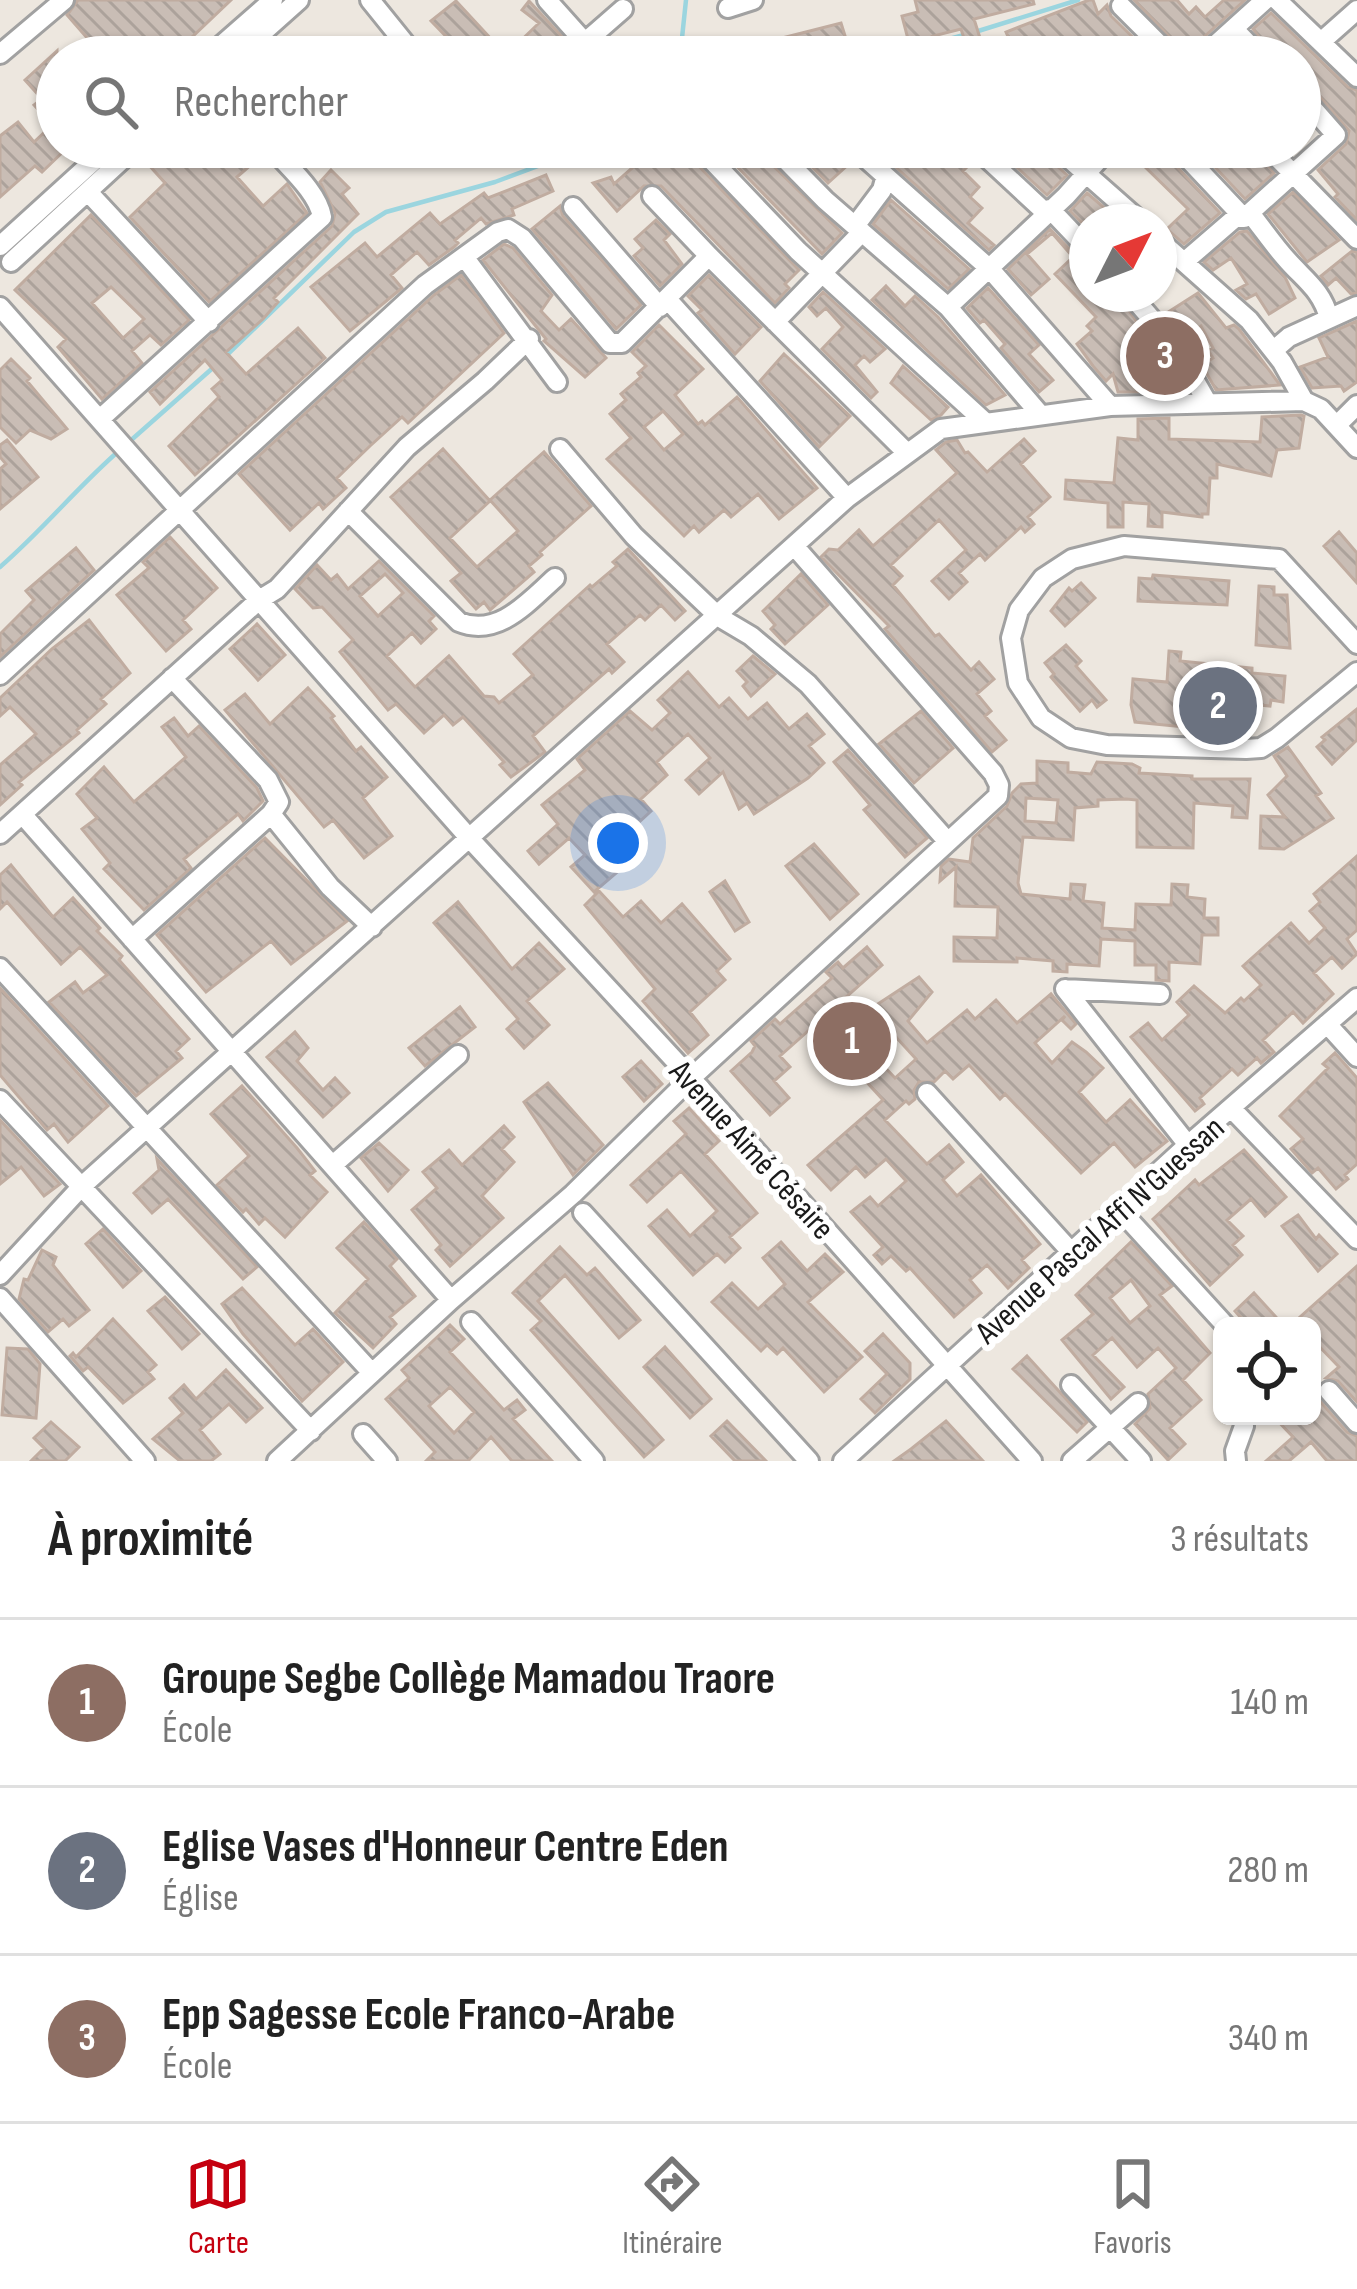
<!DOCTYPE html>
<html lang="fr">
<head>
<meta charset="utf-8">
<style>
	body { margin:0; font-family:"Sofia Sans Condensed",sans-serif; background:#f6f6f6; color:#222 }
	.controls { position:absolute; right:36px; bottom:36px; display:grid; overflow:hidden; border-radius:18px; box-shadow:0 3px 9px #0004 }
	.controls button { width:108px; height:108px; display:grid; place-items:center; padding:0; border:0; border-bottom:3px solid #e0e0e0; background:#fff; color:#222; font:60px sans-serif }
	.compass { position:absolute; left:1069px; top:204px; width:108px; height:108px; border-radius:50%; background:#fff; box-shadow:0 3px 9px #0004; rotate:48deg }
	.you { position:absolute; left:618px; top:843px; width:42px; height:42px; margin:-30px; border:9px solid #fff; border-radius:50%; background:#1a73e8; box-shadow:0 0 0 18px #1a73e833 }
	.badge { display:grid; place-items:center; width:78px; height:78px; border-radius:50%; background:#c5000f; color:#fff; font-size:39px; font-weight:700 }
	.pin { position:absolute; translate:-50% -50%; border:6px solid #fff; box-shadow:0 3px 12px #0006 }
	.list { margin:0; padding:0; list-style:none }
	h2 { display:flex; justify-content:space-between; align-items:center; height:156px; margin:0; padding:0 48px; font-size:51px }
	h2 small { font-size:39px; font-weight:400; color:#767676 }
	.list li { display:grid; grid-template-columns:78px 1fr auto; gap:36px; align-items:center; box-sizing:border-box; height:168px; padding:0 48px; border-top:3px solid #e0e0e0 }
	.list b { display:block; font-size:45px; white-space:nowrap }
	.list p { margin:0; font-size:39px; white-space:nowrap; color:#767676 }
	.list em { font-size:39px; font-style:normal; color:#767676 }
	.icon { flex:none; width:66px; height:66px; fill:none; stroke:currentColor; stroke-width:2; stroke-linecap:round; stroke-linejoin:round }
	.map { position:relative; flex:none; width:1357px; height:1461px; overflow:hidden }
	.search { position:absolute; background:#fff; box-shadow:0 3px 9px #0004; left:36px; right:36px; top:36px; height:132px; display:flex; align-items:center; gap:30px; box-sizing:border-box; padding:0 42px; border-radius:66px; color:#767676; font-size:45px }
	.sheet { height:660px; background:#fff }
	nav { display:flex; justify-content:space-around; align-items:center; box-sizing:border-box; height:168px; border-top:3px solid #e0e0e0; background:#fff; font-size:33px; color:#767676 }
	nav a { display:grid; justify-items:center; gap:6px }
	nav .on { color:#c5000f }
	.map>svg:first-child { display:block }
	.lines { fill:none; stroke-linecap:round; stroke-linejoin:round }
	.stream { stroke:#9bd5df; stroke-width:4.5 }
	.building { fill:url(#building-back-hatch); stroke:#c0aca0; stroke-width:3; fill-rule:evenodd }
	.minor-casing { stroke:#a1a1a1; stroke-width:24 }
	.minor { stroke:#fff; stroke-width:18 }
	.labels { text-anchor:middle; stroke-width:12; stroke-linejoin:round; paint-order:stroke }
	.street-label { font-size:33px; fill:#1a1a1a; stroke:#fff }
</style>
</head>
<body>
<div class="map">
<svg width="1357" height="1461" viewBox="0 0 1357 1461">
	<defs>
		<pattern id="building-back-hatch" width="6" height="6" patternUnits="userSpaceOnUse" patternTransform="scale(3)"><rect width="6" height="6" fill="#c9bdb5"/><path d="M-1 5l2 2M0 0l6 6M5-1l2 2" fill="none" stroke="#aca29b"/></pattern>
	</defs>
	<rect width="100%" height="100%" fill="#ede7df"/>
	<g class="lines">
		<!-- stream -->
		<path class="stream" d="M975,32L1078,0
			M934,43L964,35
			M680,57L686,0
			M884,57L923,46
			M224,358L354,232L386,212L495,182L589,147
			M129,442L215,366
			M0,567C43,530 78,486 121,449"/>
	</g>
	<!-- building -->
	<path class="building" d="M78,0H231L171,57L164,49L154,57H82L95,47L67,15Z
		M915,0H1033L1034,4L974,19L986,57H970L961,29L933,36L952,57H923L918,40L909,43L902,16L918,12Z
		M1089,0H1093L1098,14L1107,5L1111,16L1153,57H990L1009,39L1006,32Z
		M1134,0H1177L1189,14L1196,7L1205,17L1224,0H1245L1193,47L1189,57Z
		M456,1L506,55L539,23L522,10L529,1L566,41L555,57H453L460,51L431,21Z
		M1271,13L1348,87L1357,90V220L1335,197L1338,194L1318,170L1346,144L1349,131L1310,85L1300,81V57H1274L1253,29Z
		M841,23L851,55L843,57H723V53Z
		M57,51V147H68L42,172L35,166L0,197V136L18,122L34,142L52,125L34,105L42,99L25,80Z
		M167,147H239L253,163L237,177L263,206L287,184L307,213L209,302L130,217L165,183L148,164Z
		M656,147H686L689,156L799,270L785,284L789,288L775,303L661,186H644L617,211L593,183L611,177L614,184Z
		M718,147H760L763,156L842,233L822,254Z
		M792,147H840L850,163L828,183Z
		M873,147H962L972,162L963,171L979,187L970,197L982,208L968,223L994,245L989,250Z
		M1042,147L1047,157L1067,175L1047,195L1010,161L1020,150L1030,159Z
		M1158,147H1164L1167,156L1220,213L1184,244L1167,229L1188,209L1142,164Z
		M1196,147H1254L1274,173L1245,199Z
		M331,170L349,188L342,194L358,214L274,298L278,302L263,319L226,352L246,374L298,328L325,358L195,475L169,446L219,397L212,389L222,380L205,360L160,404L150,392L332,226L335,213L320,182Z
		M546,175L553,191L512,209L514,215L486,224L481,218L455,240L458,243L454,247L429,265L417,252L391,275L402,288L350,331L311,287L365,243L377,257L430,213L440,224L484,193L488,198Z
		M1293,192L1339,240L1307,262L1268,214Z
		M1087,193L1121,222H1081L1070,211Z
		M891,200L969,269L948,289L873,224Z
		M560,206L563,216L641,305L616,329L532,229Z
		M91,215L189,320L161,345L150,335L132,351L142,363L102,399L58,347L66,339L15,290ZM111,287L144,319L123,338L92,303Z
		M656,220L670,234L664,240L682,264L660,286L634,256L643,248L635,239Z
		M1050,229L1077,257L1087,261V294H1117L1137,322L1131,328L1136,333L1142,329L1164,354L1179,380L1173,382L1140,358L1154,388L1147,392H1118L1113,374L1106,381L1093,366L1077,344L1092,331L1087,326L1096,317L1055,274L1073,257L1052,233L1027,254L1049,279L1031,295L1008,269Z
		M1247,231L1285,277L1295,298L1269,314L1256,294L1246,299L1236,290L1247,284L1231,258L1213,270L1204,262L1240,232Z
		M504,244L513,248L552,295L541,311L559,330L571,319L606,358L585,377L544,341L546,339L483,260Z
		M1352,251L1357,252V293L1351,294L1336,278L1328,285L1321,276Z
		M461,275L504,333L408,423L402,417L370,446L337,478L346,488L323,509L319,503L290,530L239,474L434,295Z
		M709,275L761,327L735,354L698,313L702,310L688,296Z
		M886,286L905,306L915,296L938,317L1005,395L986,405L872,300Z
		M988,288L1039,345L1029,354L1053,380L1039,392L1001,348L1005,344L984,320L980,323L967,308Z
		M823,292L885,349L870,362L864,356L855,365L877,392L871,398L822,349L843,327L826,308L817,316L809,307Z
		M1198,293L1226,328L1234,325L1239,329L1280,385L1216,390L1202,365L1213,358L1208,350L1213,348L1201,326L1186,338L1165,314Z
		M1357,321V382L1344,391L1341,386L1312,388L1300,367L1328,357L1319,338Z
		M659,325L703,369L675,395L698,424L702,421L705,425L737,397L817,488L779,519L758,494L731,517L724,510L699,532L694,526L684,536L607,459L631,438L610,414L626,400L621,394L641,377L638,373L646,366L632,352ZM663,411L683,434L664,450L644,427Z
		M784,354L850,416L819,447L760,381Z
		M11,359L30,378L27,381L67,429L51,439L30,430L16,443L0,427V370Z
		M903,366L948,407L941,415L931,420L891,383Z
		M1301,415L1304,416L1299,448L1277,450L1271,476L1217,464V478H1210L1208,514H1202V517L1162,512V527L1148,526L1149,504L1123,502V527H1108V503L1065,499L1066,480L1114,483L1118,438L1138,440V419L1169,418V439L1260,442L1262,417Z
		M1024,439L1035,451L1021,464L1050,497L1028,517L1034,524L1025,532L1021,527L985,560L980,554L959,573L967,582L949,599L932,581L966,550L939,520L891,565L902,576L893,585L935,636L939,634L971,670L979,662L994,679L977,694L991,711L985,716L1006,740L992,752L885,629L889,626L821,557L829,549L838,550L859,530L873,546L957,473L936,450L946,442L957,440L965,453L968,452L987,472Z
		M7,440L38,477L0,509V469L6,464L0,457V445Z
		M443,449L490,501L450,538L477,567L518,531L490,500L544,452L591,506L540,552L542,555L529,566L534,572L490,610L484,602L476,609L451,581L461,573L391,497Z
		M1339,532L1357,553V583L1324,546Z
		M170,537L217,588L183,620L191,629L166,651L117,595L149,568L143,562Z
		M76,548L94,570L0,657V634L34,600L26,591Z
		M628,549L685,611L675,620L661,605L645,620L640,615L607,644L624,662L612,673L609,669L533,736L545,752L511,777L500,765L504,762L463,717L453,725L444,715L424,733L396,704L388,710L340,652L353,640L322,607L313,608L295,589L317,565L331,580L337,575L348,589L379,561L434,616L429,621L436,629L421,643L412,633L387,656L415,687L449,656L484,696L494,697L499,703L533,675L514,654L590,585L592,587L617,566L613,562ZM385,574L403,593L378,616L360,596Z
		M801,574L828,605L785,644L771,629L775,625L763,611Z
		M1153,575L1229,581L1227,605L1138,601L1139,578L1152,579Z
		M1081,583L1095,598L1065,626L1051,611L1069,588L1072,591Z
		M1259,586L1274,587V595H1287L1290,648L1256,645Z
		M89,620L130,673L101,699L106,704L77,730L79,733L19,782L22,785L0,805V765L36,734L10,707L0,716V698L52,649Z
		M257,624L285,655L258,680L230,649Z
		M1066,645L1081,661L1076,666L1106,700L1097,707L1092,700L1080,711L1051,677L1054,674L1045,663Z
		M1169,651L1181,652L1180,661L1252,668V673L1285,676L1283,702L1271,700L1270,706L1249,704L1247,735L1185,734V727L1135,722L1131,705L1133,679L1167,682Z
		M753,656L775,674L751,696L743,686L747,682L737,671Z
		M688,672L719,707L729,698L748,719L767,703L789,729L807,714L824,734L809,746L824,763L808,778L754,814L747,803L739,809L723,772L699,794L686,780L710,758L688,734L657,762L667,775L641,799L651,811L622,838L635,857L594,892L571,867L585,855L569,838L539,864L528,851L558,824L542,805L585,770L577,759L630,711L652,730L670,713L658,700Z
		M308,688L334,716L331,718L356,751L361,747L387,777L363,798L392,836L364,858L333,820L324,827L225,710L245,694L270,724Z
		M1357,709V740L1332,764L1317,747L1325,740L1322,737Z
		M921,711L953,748L914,783L879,744Z
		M174,718L188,736L199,726L257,788L263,801L243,821L238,814L184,859L191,868L144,910L104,869L110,863L82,829L97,818L77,794L104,767L134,802L186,757L162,727Z
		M1288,747L1321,793L1316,796L1333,818L1284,849L1260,848L1261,816L1285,817L1268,795L1287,776L1274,756Z
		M848,750L927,838L905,857L864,810L870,805L834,762Z
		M1037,761L1068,763V772L1091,774L1097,762L1132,764L1140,768L1139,773L1192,776V779H1250L1247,818L1232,817L1233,806L1194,803L1193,848L1137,847V800L1126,799L1098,800V806L1075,808L1073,840L1023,837L1018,883L1021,894L1070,899L1071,884L1085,885L1083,901L1104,903L1102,928L1135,930L1136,904L1171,905L1172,884L1188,885L1187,897L1205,899L1204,918H1218V935H1202L1200,964L1169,962V981L1156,980V965H1135V941L1101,939L1099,966L1067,964V972L1053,971V961L1017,958V962L954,961V937L997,938L998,907L955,906L956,867L940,881L941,866L949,859L970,862L973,838L1007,806L1012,793L1021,784L1037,783ZM1026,798L1058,800L1056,823L1025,821Z
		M265,838L347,921L291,964L271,941L206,992L157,935Z
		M814,844L858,894L830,919L786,866Z
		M1357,856V930L1347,939L1357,954L1342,968L1332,957L1314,973L1333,994L1303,1023L1293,1012L1263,1040L1274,1052L1261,1063L1257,1058L1238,1075L1232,1069L1200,1098L1204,1104L1195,1111L1131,1037L1148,1023L1162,1040L1189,1015L1177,1002L1194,986L1225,1013L1241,998L1244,1001L1261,985L1243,966L1291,923L1309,943L1325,928L1310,911L1320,902L1314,894Z
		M11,865L53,917L73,898L100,928L97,931L122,956L119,960L189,1039L176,1051L182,1058L136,1096L49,1002L75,982L83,993L107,975L80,947L61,964L7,902L0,909V875Z
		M725,881L749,922L735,931L710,892Z
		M599,891L623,917L641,901L661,923L682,904L730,959L717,971L725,980L690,1012L708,1035L688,1053L643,1001L655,989L585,905Z
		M458,902L512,969L539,943L564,969L527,1001L549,1025L524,1048L507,1029L518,1019L434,923Z
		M867,947L882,965L780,1056L790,1067L774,1081L789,1098L770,1115L731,1071L752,1052L755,1046L751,1041L775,1019L780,1024L832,978L826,972L838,962L843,968Z
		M919,977L932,992L908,1021L927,1043L967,1010L975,1019L996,1000L1017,1023L1051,994L1076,1024L1071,1029L1062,1020L1065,1016L1035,1043L1052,1063L1072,1042L1086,1052L1103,1068L1079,1092L1106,1122L1130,1100L1167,1141L1135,1167L1114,1143L1081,1173L1005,1094L1000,1099L969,1065L953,1079L945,1071L934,1082H919L914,1090L915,1099L909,1104L906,1101L885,1120L927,1164L949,1145L963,1162L943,1180L957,1196L981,1175L1040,1244L1022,1260L1029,1268L1008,1288L987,1265L970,1280L981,1293L954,1317L910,1268L906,1271L891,1256L882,1264L874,1255L883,1247L851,1212L870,1197L878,1206L906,1181L886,1159L865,1177L856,1167L831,1190L808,1165L883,1100L863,1078L880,1062L895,1078L916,1059L895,1036L887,1046L861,1015Z
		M0,988L108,1106L68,1142L54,1124L47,1130L0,1075Z
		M460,1007L475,1027L425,1066L409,1048Z
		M295,1032L308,1048L297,1061L323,1090L335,1078L349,1093L323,1117L267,1057Z
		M1335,1053L1357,1078V1164L1345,1175L1348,1179L1336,1189L1318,1168L1312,1173L1291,1149L1303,1139L1280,1116L1328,1068L1323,1064Z
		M641,1061L662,1084L644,1101L623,1077Z
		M548,1083L603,1145L573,1175L524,1102Z
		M242,1086L297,1148L315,1171L310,1175L327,1192L285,1237L265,1218L259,1224L246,1209L243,1212L217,1185L249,1156L211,1114Z
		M689,1108L719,1141L705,1154L757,1213L730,1237L740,1248L725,1262L717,1254L693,1275L649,1226L667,1210L690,1236L717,1211L681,1171L647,1202L631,1185L686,1134L674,1121Z
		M0,1120L60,1184L44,1196L21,1167L0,1184Z
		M504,1126L514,1137L502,1149L514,1162L482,1196L503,1218L450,1266L436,1250L441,1245L412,1210L437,1188L423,1172L449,1150L462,1165Z
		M379,1143L408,1170L388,1191L361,1158Z
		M1244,1150L1286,1197L1265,1216L1251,1199L1227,1220L1243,1236L1233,1245L1242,1255L1210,1285L1153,1219L1195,1180L1199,1185Z
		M157,1159L257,1267L243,1279L168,1199L152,1213L134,1193L159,1170Z
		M1298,1215L1316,1239L1319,1235L1337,1254L1318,1271L1282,1226Z
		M364,1222L397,1259L390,1266L415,1296L390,1317L396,1324L373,1348L335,1313L368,1279L337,1248Z
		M103,1229L141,1271L123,1287L86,1244Z
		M781,1242L807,1271L825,1254L843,1272L808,1302L862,1357L824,1392L783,1348L777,1354L767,1345L761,1351L712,1302L732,1283L758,1309L785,1284L763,1258Z
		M1131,1242L1172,1286L1160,1295L1210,1353L1183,1380L1201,1400L1170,1428L1185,1444L1168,1460L1135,1424L1150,1408L1148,1394L1176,1368L1158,1348L1137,1367L1112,1338L1093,1355L1124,1387L1111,1399L1062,1340L1093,1314L1076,1295ZM1131,1280L1150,1306L1130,1323L1110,1298Z
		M560,1247L587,1275L595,1268L640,1320L619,1338L565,1275L538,1301L663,1440L644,1457L531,1330L541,1321L513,1293Z
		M42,1250L56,1257L53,1265L89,1310L69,1326L63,1319L48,1332L19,1299L24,1279L28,1280Z
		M1357,1266V1402L1338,1381L1326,1378L1339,1367L1312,1339V1326H1290Z
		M242,1288L295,1345L313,1329L343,1362L302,1401L243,1334L222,1304Z
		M1254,1293L1284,1326H1248L1235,1311Z
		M165,1297L199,1334L182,1349L148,1311Z
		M113,1319L156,1365L148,1372L154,1379L123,1403L88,1367L83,1371L70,1356L73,1353L76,1357Z
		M450,1325L464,1339L450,1352L504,1410L517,1400L525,1410L513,1419L552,1461H512L491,1437L468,1461H426L435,1452L386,1399L409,1378L402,1370ZM450,1387L474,1412L454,1433L429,1406Z
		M883,1334L910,1363V1379L875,1413L861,1399L887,1374L865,1351Z
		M665,1347L711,1399L690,1418L644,1367Z
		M7,1348L28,1349L40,1364L36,1418L2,1415Z
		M1027,1356L1087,1422L1077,1432L1013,1369Z
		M226,1370L262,1408L246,1422L229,1404L200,1430L220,1454L211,1461H180L153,1439L183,1413L170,1398L184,1385L196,1399Z
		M1317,1385L1319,1400L1347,1432L1357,1436V1461H1327L1311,1442L1289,1461H1266L1293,1437L1273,1416H1312V1389Z
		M727,1421L766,1461H735L711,1436Z
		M946,1421L983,1461H894L911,1449Z
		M51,1422L79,1447L65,1461H31L44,1448L34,1438Z"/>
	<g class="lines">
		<!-- minor casing -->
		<g class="minor-casing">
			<path id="minor" d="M370,0L416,57
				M547,0L598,57
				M1277,0L1357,77
				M1121,6L1172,57
				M728,8L753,0
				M1234,29L1261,57
				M1322,41L1357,10
				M0,54L64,0
				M208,57L273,0
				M235,57L299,0
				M568,57L623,9
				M1202,57L1265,0
				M699,147L798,251L986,423
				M773,147L825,200L948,307L1039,413
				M853,147L990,269L1110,406
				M975,147L1046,213
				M1056,147L1141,222
				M1177,147L1244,218
				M1267,147L1357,239
				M88,192L209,322
				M652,196L709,256
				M573,207L660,307
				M1050,209L1087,248
				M1250,213C1263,229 1274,246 1288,261C1306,281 1322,291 1329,318
				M855,226L882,190L885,179
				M1159,240L1249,320L1282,362L1304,401
				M0,246L109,147
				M465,258L557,382
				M11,262L136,147
				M1184,262L1235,218H1244L1336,135L1300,94
				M1130,294L1175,346L1207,402
				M668,300L847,498
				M0,307L471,840L691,1078L1032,1461
				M948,307L1066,196L1110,147
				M775,322L862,232
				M1274,350L1289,337L1357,306
				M100,419L322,217C318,192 288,167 271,147
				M1337,425L1357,405
				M560,449L634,536L719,617L751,636L808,684L948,842
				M348,511L459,622C498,638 528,602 555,578
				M1357,644L1279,559L1124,546L1072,559L1043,578L1019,610L1011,638L1018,683L1041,718L1071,738L1107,745L1246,749L1261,748L1277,738L1357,672
				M0,675L425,285L498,232L508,229L522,238L610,343H622L709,256L907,453
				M172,678L268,780L279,802L271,814L330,887L372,927
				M22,814L451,1300
				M0,834L259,600L277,589L407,447L485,381L529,339
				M132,939L271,814
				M0,968L372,1373
				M1065,989L1188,1145
				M1065,989L1160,994
				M1327,1024L1357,1057
				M927,1093L1073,1254
				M0,1100L311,1431
				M1231,1108L1357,1239
				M334,1164L458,1055
				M1120,1210L1226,1326
				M583,1213L809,1461
				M0,1275L82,1186L847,498L941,429L1110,406L1304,401L1321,409L1357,448
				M0,1298L145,1461
				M471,1322L594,1461
				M1071,1385L1141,1461
				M1329,1391L1357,1423
				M363,1434L387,1461
				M277,1461L451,1300L573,1194L691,1078L998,796L999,785L993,773L796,548
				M843,1461L1188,1145L1357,998
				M1072,1461L1138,1403
				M1236,1461L1235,1451L1244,1426"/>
		</g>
		<!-- minor -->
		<use href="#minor" class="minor"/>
	</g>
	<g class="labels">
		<!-- street labels -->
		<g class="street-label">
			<text transform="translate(753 1149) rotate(48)" y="12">Avenue Aimé Césaire</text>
			<text transform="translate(1099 1229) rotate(-42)" y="12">Avenue Pascal Affi N'Guessan</text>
		</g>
	</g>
</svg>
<div class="controls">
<button><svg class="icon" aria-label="locate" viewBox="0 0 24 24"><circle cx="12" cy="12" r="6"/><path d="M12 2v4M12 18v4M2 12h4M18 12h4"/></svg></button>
</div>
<svg class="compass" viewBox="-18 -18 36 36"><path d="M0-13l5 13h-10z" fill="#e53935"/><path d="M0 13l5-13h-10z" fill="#767676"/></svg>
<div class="you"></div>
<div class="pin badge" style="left:852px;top:1041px;background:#8d6e63">1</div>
<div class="pin badge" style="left:1218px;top:706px;background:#6b7280">2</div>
<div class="pin badge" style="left:1165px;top:356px;background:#8d6e63">3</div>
<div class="search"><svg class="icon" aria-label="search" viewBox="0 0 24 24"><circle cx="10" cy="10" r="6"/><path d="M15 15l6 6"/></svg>Rechercher</div>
</div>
<section class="sheet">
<h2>À proximité<small>3 résultats</small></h2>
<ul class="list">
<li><span class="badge" style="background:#8d6e63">1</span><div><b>Groupe Segbe Collège Mamadou Traore</b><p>École</p></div><em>140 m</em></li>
<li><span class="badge" style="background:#6b7280">2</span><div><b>Eglise Vases d'Honneur Centre Eden</b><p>Église</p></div><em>280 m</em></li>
<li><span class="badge" style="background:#8d6e63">3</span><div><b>Epp Sagesse Ecole Franco-Arabe</b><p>École</p></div><em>340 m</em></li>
</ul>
</section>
<nav>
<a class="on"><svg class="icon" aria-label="map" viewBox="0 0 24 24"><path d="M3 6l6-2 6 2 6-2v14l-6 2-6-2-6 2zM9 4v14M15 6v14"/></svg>Carte</a>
<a><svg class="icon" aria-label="directions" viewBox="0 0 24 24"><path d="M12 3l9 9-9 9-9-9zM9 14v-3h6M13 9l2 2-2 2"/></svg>Itinéraire</a>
<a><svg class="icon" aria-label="saved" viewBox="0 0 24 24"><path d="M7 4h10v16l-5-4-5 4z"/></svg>Favoris</a>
</nav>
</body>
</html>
